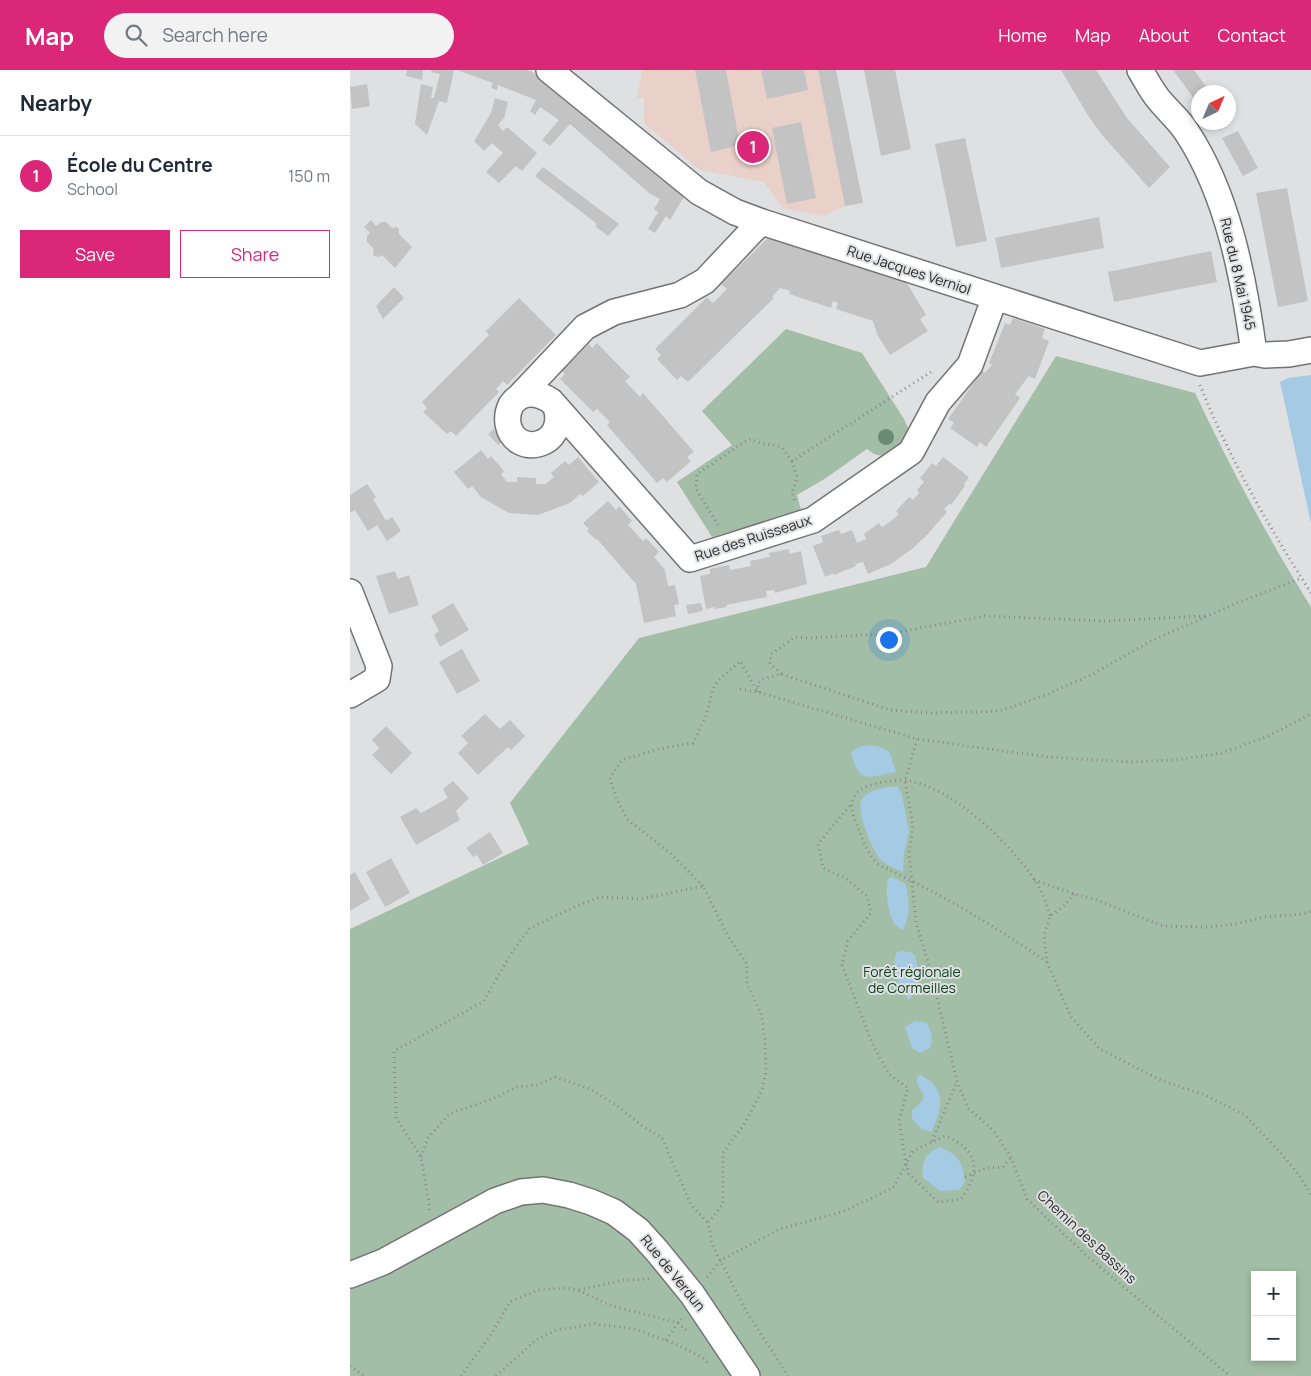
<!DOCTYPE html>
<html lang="en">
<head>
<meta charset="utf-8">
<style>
	body { margin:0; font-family:Manrope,sans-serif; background:#f2f2f3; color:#1f2937 }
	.controls { position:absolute; right:15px; bottom:15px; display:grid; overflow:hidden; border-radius:0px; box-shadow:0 2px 8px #0003 }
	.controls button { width:45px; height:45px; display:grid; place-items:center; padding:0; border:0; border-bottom:1px solid #e0e1e3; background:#fff; color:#1f2937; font:25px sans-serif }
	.compass { position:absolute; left:841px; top:15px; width:45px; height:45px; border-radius:50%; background:#fff; box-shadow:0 2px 8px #0003; rotate:44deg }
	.you { position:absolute; left:538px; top:569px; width:18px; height:18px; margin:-12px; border:4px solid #fff; border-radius:50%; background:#1a73e8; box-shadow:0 0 0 8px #1a73e833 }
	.badge { display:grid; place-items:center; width:32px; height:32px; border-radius:50%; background:#db2777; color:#fff; font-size:16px; font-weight:700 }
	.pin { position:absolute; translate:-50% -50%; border:2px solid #fff; box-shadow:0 1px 5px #0006 }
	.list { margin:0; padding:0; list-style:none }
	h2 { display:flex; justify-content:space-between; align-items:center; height:65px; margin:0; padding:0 20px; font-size:21px }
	h2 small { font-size:16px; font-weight:400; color:#747a83 }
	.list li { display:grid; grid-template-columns:32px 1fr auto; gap:15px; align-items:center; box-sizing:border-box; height:80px; padding:0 20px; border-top:1px solid #e0e1e3 }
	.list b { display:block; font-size:19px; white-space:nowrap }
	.list p { margin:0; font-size:16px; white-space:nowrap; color:#747a83 }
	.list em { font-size:16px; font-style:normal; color:#747a83 }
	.actions { display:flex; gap:10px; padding:15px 20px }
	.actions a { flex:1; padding:11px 0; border:1px solid #db2777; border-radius:0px; text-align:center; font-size:18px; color:#db2777 }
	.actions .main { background:#db2777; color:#fff }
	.icon { flex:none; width:28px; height:28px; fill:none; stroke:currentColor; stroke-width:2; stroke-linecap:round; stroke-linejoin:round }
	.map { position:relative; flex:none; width:961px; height:1306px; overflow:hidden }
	header { display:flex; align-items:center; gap:30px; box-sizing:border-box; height:70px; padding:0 25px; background:#db2777; color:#fff }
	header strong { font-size:24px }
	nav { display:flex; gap:28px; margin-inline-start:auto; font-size:18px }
	.search { width:350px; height:45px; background:#f2f2f3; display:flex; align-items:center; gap:12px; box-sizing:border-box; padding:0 18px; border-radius:28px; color:#747a83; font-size:19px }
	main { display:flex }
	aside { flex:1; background:#fff }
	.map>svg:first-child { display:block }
	.education { fill:#e9d0c9 }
	.green { fill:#a2bea6; fill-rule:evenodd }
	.water { fill:#a5cae4 }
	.building { fill:#c3c3c3 }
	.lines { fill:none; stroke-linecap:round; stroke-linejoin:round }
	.minor-casing { stroke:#737374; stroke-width:28 }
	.path { stroke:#898a8a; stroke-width:3; stroke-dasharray:1 4; stroke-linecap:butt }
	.minor { stroke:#fff; stroke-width:25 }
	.tree { fill:#6c8a75 }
	.labels { text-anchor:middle; stroke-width:4; stroke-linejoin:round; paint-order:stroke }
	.street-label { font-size:14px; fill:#292929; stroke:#dfe0e1 }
	.park-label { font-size:14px; fill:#0e431d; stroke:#dfe0e1 }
</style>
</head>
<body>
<header>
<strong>Map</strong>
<div class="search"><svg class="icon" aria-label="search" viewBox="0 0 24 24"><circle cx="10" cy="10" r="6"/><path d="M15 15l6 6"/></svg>Search here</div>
<nav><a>Home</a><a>Map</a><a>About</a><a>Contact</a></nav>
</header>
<main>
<aside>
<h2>Nearby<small></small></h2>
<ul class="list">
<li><span class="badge">1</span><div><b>École du Centre</b><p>School</p></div><em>150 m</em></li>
</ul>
<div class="actions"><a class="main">Save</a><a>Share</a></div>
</aside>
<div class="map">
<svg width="961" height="1306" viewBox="0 0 961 1306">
	<rect width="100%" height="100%" fill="#dfe0e1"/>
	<!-- education -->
	<path class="education" d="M292,0H468L495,136L473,146L432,138L414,112L350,100L294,53V28H287Z"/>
	<!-- green -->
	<path class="green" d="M436,259L512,283L554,349L558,358L555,373L537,387L524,384L517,379L476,408L447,425L451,440L362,467L327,412L382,375L352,341Z
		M706,286L845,323C880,397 918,468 961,537V1306H0V859L179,774L160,733L289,568L576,497ZM905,1205H942V1287H905Z"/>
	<!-- water -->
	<path class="water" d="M961,305V453L930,312L938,308Z
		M519,675L530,677L539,681L546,702C519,707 508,715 501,682L509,677Z
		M548,716L552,725L559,762L554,783L553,802C547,799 538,796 532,791C523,783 505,739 512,729C518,719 537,717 548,716Z
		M541,807L556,814C559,831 561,844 553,860C550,858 546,856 544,853C538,844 535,819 538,809Z
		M552,881L560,882L565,885C569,901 571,917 559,930C549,918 540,897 547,882Z
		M565,951L577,953C581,962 584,968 580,978L570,983L562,978L555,957Z
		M571,1005C575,1008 581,1011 584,1015C596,1030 588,1047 581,1062L571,1059L562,1048V1040C586,1022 564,1024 567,1006Z
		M590,1077C608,1085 613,1092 615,1112L609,1120L590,1121L573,1108C571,1093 575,1082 590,1077Z"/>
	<!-- building -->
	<path class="building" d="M57,0H73L72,10L56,6Z
		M82,0H104L97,33L89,31L77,65L65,54L71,14L83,17L81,28H84L90,4L81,2Z
		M107,0H176L181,1L232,40L312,110L335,125L320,150L316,146L305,163L298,159L308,142L304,139L310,129L299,123L220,54L200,76L192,70L209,50L190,37L185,45L180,41L186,30L148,15L147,20L141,18L143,13Z
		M345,0H376L390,75L361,82Z
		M411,0H454L458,20L417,29Z
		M468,0H486L513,133L495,136Z
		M514,0H545L561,79L531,86Z
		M711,0H746L777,48L820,97L799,118L753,66L739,47Z
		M823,0H844L860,22H848V34Z
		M17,14L20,36L2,39L0,17Z
		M145,28L158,32L154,48L148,55L153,61L157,57L187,83L172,101L166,96L149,113L136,102L153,83L142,73L134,81L124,71L141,43Z
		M878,47L881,51L869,61L862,52H878Z
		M451,52L466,128L437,134L422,58Z
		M888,61L908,98L893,106L872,68Z
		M615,68L637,171L606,177L585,74Z
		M193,97L269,154L258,166L245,156L247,154L185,106Z
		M937,118L958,231L928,237L906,123Z
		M749,147L754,178L651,198L645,168Z
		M21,150L26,156L31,152H36L42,158L47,157L49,159V164L62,177L45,198L32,185L29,187L24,186L23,183L24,179L17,172V166L20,163L14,157Z
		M418,168L555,210L576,245L570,249L578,261L540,285L527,264L523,251L486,239L488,233L483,231L481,238L439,224L440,221L430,218L422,227L424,228L338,312L331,306L327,310L307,289L311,285L305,279L357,227L363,233L377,219L371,214Z
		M861,181L867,212L764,232L758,202Z
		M44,217L54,228L33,249L26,236Z
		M169,228L206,265L157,315L153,311L146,319L149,322L106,366L101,361L97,364L73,342L77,338L72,332L139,265L136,261Z
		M663,248L695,259L692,268L699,271L685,309L679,306L665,324L670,328L636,377L630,372L627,377L600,358L604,353L598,349L632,301L635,303L642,295L639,293L655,253L660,255Z
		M247,273L280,307L275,311L290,327L293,323L344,382L337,387L341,391L317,412L313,408L307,413L257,355L260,352L247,339L243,342L210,309L215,304L212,301L239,274L242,278Z
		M144,359L154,370L148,375L138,364Z
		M131,380L138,389L141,386L154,401L151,404L157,412H167V407L186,408V414H196L204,407L201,403L215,391L219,395L228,387L249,412L233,426L230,424L220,433L188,445L159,443L131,427L122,416L118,419L104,402Z
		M593,387L619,407L614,414L615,416L601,435L600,433L594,439L597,442L577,465L562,479L541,494L518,504L513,492L505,494L506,496L484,505L483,503L475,507L463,476L473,472L471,466L489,460L491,464L502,460L507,473L516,469L514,464L529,453L532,457L541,451L549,444L546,441L559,427L563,430L569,423L567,420L574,412L570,408L582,393L586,396Z
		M17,414L26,427L23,429L36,451L42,447L51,461L37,471L27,455L18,461L5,440L0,443V425Z
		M258,431L266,440L269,436L282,451L278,455L293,471L296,468L309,482L304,487L315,500L318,516L325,515L329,534L324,535L326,546L294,553L286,514L247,469L246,470L237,461L239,459L233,453Z
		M439,479V484L451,481L457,514L425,523L424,520L416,521L417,527L376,535L377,537L365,539L364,537L356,539L350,506L360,504V499L379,495L380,500L401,496L400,491L420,487L419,483Z
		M45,501L48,509L59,505L69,535L39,544L26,506Z
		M103,533L119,560L90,577L84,565L89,561L81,546Z
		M351,533L353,541L338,544L336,535Z
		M112,579L130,611L107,624L89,592Z
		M135,644L150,659L160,650L175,666L161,680L158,677L128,705L108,683L118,673L111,666Z
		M36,656L62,683L41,704L22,685L29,678L22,670Z
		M103,711L119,728L106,741L110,750L66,775L50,747L66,738L71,743L98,728L93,719Z
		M140,762L153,783L133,795L127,785L123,787L116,778Z
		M41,788L60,823L35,837L16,802Z
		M5,802L20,829L0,841V805Z"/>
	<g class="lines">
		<!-- minor casing -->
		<g class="minor-casing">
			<path id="minor" d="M199,0L349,122L385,142L412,152L850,293L904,283L915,285L939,284L961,280
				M790,0C795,8 799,16 804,23C813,37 827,47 836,61C878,124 894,209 904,283
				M168,328L235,257L264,242L330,225L355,211L403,160L412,152
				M206,337C218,377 165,389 158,354C157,347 158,341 161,335C171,320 188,322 201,331L340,489L463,450L561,382L588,332L620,295L645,227
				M0,522L29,596L27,609L0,625
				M0,1205L33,1192L145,1131L171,1122L193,1120L219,1125L241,1132L264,1142L288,1160L307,1181L342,1224L397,1306"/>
		</g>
		<!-- path -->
		<path class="path" d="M850,315C879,388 919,457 961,523
			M442,391L447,407L442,423L445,431
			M368,455L346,419L347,404L394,372L401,369L413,374L426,375L432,378L442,391L581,302
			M431,604L420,593L421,584L445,567L457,568L538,564L635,546L754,551L856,546
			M390,619L408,622L567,669L698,687L781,692L825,690L872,683L918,666L961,644
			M408,622V613L413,609L431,604L540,640L582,643L650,641L698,624L743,604L801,571L887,533L952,508
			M567,669L555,711L563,756L559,783L566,853L581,902L607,1011L618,1038L643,1060L661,1087L677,1129L737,1186L880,1306
			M684,810L724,824L744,829L813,856L856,857L886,854L914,847L952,844L961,841
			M353,816L321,784L277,749L266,728L260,708L272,690L309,679L343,673L356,646L364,616L370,609L390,591L408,622
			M724,824L715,835L700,846L694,865L697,892L721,947L750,979L808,1009L855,1025L895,1045L929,1081L949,1105L961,1125
			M697,892C661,867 625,845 587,824C572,816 555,808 540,800C536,798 530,796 527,793C518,784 513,771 509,760C506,752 501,742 502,734C504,716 527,713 541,711C590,701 670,781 691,821C695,828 697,837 700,846
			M582,1071L607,1012
			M71,1087L78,1068L99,1044L142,1029L167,1017L187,1015L205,1007L240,1019L266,1035L291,1055L312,1068L341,1135L358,1153
			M615,1107L636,1098L653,1097L661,1087
			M79,1140V1134L71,1087L46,1048L44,981L133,932L162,882L180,858L227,836L250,827L291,829L353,816L378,866L397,894V914L411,943L415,969L416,1002L412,1020L404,1036L393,1056L373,1083V1134L358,1153L362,1174L396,1241L438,1306
			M357,1207L371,1190L430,1159L492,1142L543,1118L563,1081L595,1066C628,1079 632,1101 611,1129L588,1132L559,1104L556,1093L549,1051L558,1018L539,1004L522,973L492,895L498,871L521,843L517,826L495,808L473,798L468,774L502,733
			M229,1220L274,1210L299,1209
			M316,1270L331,1249
			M0,1296L14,1306
			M111,1306L142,1263L160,1232L188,1220L216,1218L228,1220L259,1235L328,1253L338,1262
			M146,1306L186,1270L206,1260L245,1254L285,1259L328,1275L353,1288L358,1293"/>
		<!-- minor -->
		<use href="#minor" class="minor"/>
	</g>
	<!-- trees -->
	<circle class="tree" cx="536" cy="367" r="8"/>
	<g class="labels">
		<!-- street labels -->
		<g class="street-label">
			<text transform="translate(559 200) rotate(18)" y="5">Rue Jacques Verniol</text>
			<text transform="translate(888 204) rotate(77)" y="5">Rue du 8 Mai 1945</text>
			<text transform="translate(403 468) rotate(-18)" y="5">Rue des Ruisseaux</text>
			<text transform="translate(737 1167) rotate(43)" y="5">Chemin des Bassins</text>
			<text transform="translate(323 1203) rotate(51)" y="5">Rue de Verdun</text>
		</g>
		<!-- park labels -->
		<g class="park-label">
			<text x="562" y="907">Forêt régionale<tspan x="562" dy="16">de Cormeilles</tspan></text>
		</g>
	</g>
</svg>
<div class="controls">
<button>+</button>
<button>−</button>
</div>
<svg class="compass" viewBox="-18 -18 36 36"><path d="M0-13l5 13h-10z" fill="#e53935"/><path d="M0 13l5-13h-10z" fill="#747a83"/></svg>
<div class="you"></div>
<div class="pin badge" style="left:403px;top:77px">1</div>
</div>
</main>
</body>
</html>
